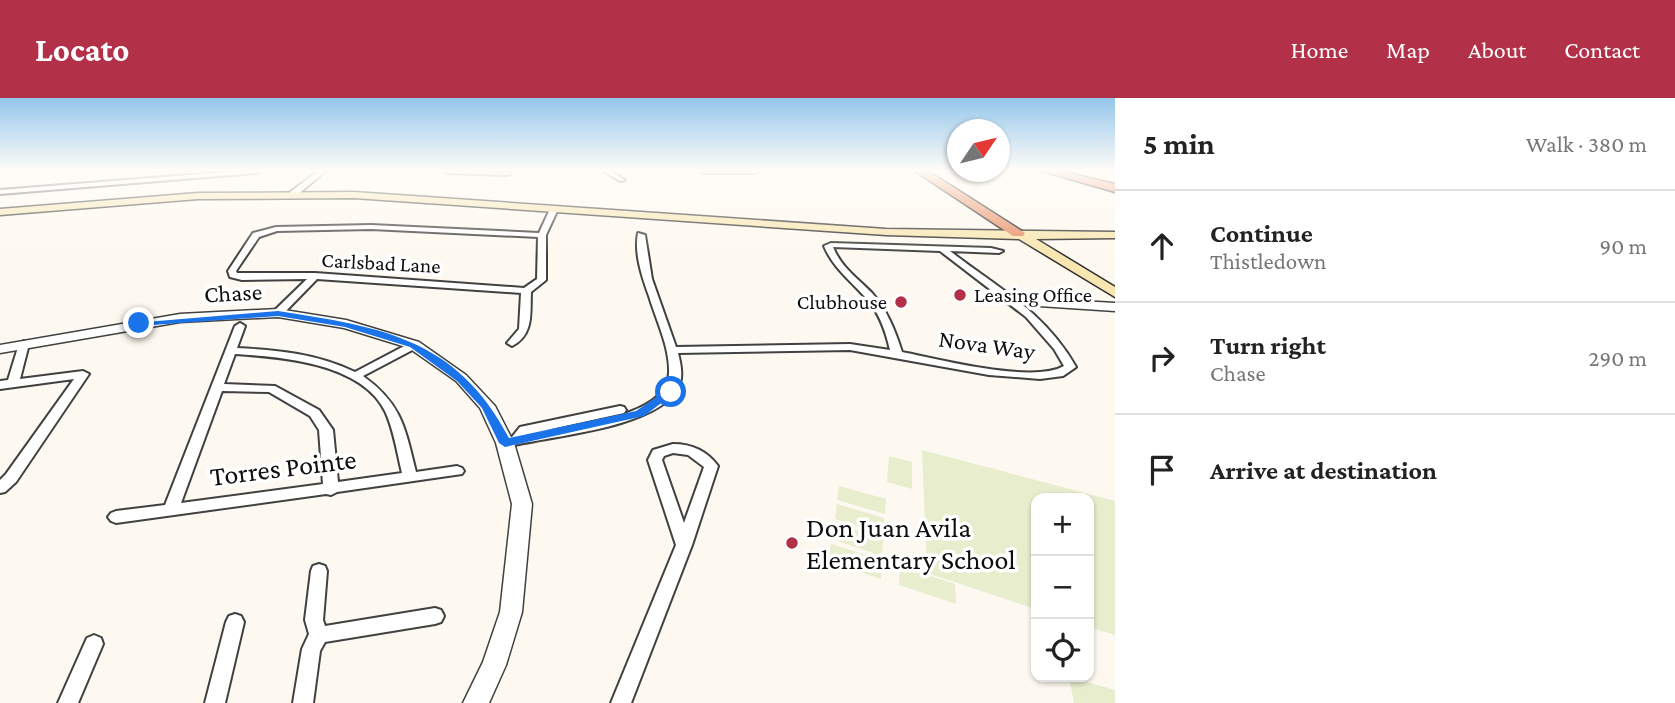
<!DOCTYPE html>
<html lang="en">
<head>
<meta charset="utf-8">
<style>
	body { margin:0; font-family:"Crimson Pro",serif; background:#f2f2f2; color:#222 }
	.controls { position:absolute; right:21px; bottom:21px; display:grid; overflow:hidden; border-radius:14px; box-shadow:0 2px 5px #0004 }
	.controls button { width:63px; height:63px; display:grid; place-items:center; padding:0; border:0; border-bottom:2px solid #e0e0e0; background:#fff; color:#222; font:35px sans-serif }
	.compass { position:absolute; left:947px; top:21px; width:63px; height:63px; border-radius:50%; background:#fff; box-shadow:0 2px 5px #0004; rotate:55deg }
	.stop { position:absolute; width:21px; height:21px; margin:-16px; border:5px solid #1a73e8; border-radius:50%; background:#fff }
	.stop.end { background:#1a73e8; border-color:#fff; box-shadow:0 2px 7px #0008 }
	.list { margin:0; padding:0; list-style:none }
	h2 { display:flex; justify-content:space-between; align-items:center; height:91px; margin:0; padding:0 28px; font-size:30px }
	h2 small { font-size:23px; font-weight:400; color:#767676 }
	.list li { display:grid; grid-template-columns:46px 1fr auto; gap:21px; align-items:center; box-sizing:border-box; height:112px; padding:0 28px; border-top:2px solid #e0e0e0 }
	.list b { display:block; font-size:26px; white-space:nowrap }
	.list p { margin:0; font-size:23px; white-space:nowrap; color:#767676 }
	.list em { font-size:23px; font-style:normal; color:#767676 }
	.icon { flex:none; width:38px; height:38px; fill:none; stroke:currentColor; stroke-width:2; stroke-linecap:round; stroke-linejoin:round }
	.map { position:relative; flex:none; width:1115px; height:605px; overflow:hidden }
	header { display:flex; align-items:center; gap:42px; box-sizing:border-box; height:98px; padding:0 35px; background:#b23149; color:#fff }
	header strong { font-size:33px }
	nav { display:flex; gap:38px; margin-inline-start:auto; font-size:24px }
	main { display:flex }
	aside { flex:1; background:#fff }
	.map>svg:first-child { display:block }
	.pitch { fill:#e7edcd }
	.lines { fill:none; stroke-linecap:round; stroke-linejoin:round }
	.minor-casing { stroke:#414141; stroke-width:4 }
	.tertiary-casing { stroke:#414141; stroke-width:3 }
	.secondary-casing { stroke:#303030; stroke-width:3 }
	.motorway-casing { stroke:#1f1f1f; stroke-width:3 }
	.minor { fill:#fff; fill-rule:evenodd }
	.tertiary { fill:#fff; fill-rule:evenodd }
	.secondary { fill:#f8e6b0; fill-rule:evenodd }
	.motorway { fill:#e88e63; fill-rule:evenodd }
	.route { fill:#1a73e8 }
	.poi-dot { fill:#b23149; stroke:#fff; stroke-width:2.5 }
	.labels { text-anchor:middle; stroke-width:7; stroke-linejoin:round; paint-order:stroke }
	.far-street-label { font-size:21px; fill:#0e0e0e; stroke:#fff }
	.far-poi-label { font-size:21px; fill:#0e0e0e; stroke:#fff; text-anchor:start }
	.street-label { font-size:24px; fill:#0e0e0e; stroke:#fff }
	.near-street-label { font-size:28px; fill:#0e0e0e; stroke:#fff }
	.near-poi-label { font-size:28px; fill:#0e0e0e; stroke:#fff; text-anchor:start }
</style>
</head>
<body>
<header>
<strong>Locato</strong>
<nav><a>Home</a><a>Map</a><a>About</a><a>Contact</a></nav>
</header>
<main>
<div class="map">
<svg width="1115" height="605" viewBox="0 0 1115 605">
	<rect width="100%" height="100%" fill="#fef9f0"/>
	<!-- pitch -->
	<path class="pitch" d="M922,352L1115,403V537L1089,529V400H1036V511L927,475Z
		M889,358L912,364V391L887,384Z
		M839,388L886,401L885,416L837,402Z
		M837,406L884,420V436L835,421Z
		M834,425L883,440L882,458L832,441Z
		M831,446L882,462L881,481L828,464Z
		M900,468L955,486L956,506L899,487Z
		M1069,579L1115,592V605H1074Z"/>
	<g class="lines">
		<!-- minor casing -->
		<g class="minor-casing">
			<path id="minor" d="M239,73H260L257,75L0,96V92Z
				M445,73H492L511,75L508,77L448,75Z
				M604,73H611L625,82L620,83Z
				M700,73H759L756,75H703Z
				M551,109L558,111L546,137V182L531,194C530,215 534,237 512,248L507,245L519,231L521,195L317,181L282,217L278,218L273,215L274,213L307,181L242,182L230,179L228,173L253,135L276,129L371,127L539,135ZM371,131L538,139L537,181L524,190L315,175H237L236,173L259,139L277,133Z
				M638,135L645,137L652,181L676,249L850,246L890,252C886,235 881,219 870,205C854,185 834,172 824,148L831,145L991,150L1003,153L999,155L950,153C999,191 1044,213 1076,269L1063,278L1040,281L989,277L850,252L678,255C681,267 684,281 677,292C653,331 548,338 505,349L500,348L498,345L500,342L512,339L520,329L620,308L624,309L626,312L624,315L542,333C574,327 668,319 669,275C670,249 656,222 649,198C642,179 634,155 638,135ZM833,149L940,153L1026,219L1054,251L1064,268C1033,286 938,261 902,254C895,232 887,212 872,195C857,180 841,169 833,149Z
				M240,225L245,228L237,250C278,252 318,256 355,274L410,245H418L419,247L418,249L363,278C402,306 405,330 416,374L457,368L462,370L464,373L462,376L337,394L331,397L326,396L116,425L111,423L108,419L111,415L116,413L165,407L235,228ZM235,256C281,259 361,265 385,313C394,332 397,355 402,375L338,384L333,332L319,312L275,288L224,286ZM222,293L269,294L310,318L319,332L323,386L181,405Z
				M24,243L29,246L20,281L83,273L89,276L16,384L5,394L0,395V382L6,376L74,281L0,291V283L8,282L19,246Z
				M673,346C692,346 707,353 718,368L692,447L631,605H611L676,447L648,362L653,352ZM673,355L688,357L704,369L684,425L662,362L664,358Z
				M319,466L325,468L327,473L323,522L325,528L435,510L441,512L444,518L441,524L435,526L325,544L320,553L313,605H293L302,551L309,536L305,522L311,473L313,468Z
				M235,516L241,518L244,524L225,605H205L226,524L229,518Z
				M94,537L101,540L103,546L78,605H58L87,540Z"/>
		</g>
		<!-- tertiary casing -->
		<g class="tertiary-casing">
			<path id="tertiary" d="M318,73H326L296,98H290V94Z
				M1011,199L1115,205V213L1007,206V200Z
				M278,211L346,222L419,244L466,277L495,308L514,345L532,406L522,514L506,567L489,605H463L483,564L500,514L512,406L496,345L480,310L456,283L409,250L344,230L278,219L180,224L0,255V247L180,216Z"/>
		</g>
		<!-- secondary casing -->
		<g class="secondary-casing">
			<path id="secondary" d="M354,94L886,131L1115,134V140L1036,141L1115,189V199L1019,141L886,137L354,100L198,101L0,117V111L198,95Z"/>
		</g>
		<!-- motorway casing -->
		<g class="motorway-casing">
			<path id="motorway" d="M915,73H928L1025,135L1023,138H1013Z
				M1042,73H1060L1115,86V94Z"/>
		</g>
		<!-- minor -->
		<use href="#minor" class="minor"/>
		<!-- tertiary -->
		<use href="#tertiary" class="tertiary"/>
		<!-- secondary -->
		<use href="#secondary" class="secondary"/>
		<!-- motorway -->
		<use href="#motorway" class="motorway"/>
	</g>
	<!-- sky -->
	<linearGradient id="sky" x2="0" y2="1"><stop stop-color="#95c7ec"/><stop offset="0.46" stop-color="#fffcf8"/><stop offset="1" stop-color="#fffcf8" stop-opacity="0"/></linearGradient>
	<rect width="1115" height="157" fill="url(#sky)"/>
	<!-- route -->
	<path class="route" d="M278,213C381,229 457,240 509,340L636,313L667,292L676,294L644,318L505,349L499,345L482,310L457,283L410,249L345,229L278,218L139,228L134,225Z"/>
	<!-- markers -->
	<g class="poi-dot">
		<circle cx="960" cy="197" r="7"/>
		<circle cx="901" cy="204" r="7"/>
		<circle cx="792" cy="445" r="7"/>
	</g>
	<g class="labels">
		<!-- far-street labels -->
		<g class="far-street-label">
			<text transform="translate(381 165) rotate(3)" y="7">Carlsbad Lane</text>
		</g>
		<!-- far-poi labels -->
		<g class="far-poi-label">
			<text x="974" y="204">Leasing Office</text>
			<text x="887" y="211" text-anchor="end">Clubhouse</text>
		</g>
		<!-- street labels -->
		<g class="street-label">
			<text transform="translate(233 195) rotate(-3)" y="8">Chase</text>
			<text transform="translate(987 247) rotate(8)" y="8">Nova Way</text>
		</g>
		<!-- near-street labels -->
		<g class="near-street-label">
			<text transform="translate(283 369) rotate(-7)" y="10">Torres Pointe</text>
		</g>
		<!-- near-poi labels -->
		<g class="near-poi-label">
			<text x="806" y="439">Don Juan Avila<tspan x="806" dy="32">Elementary School</tspan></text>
		</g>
	</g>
</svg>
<div class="controls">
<button>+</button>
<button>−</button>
<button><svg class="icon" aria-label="locate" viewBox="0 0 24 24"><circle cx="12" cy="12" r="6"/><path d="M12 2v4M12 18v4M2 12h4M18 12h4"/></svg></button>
</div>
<svg class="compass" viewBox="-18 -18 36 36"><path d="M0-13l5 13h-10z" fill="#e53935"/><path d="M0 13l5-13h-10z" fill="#767676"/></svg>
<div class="stop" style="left:671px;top:294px"></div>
<div class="stop end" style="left:139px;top:225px"></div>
</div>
<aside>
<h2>5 min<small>Walk · 380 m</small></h2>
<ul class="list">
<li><svg class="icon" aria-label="ahead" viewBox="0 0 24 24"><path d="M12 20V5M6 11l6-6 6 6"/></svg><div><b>Continue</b><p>Thistledown</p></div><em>90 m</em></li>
<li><svg class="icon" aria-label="right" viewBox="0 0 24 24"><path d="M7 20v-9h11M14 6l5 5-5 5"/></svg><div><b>Turn right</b><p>Chase</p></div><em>290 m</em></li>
<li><svg class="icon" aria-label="arrive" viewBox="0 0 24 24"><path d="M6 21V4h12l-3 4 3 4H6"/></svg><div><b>Arrive at destination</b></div></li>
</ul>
</aside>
</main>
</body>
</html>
